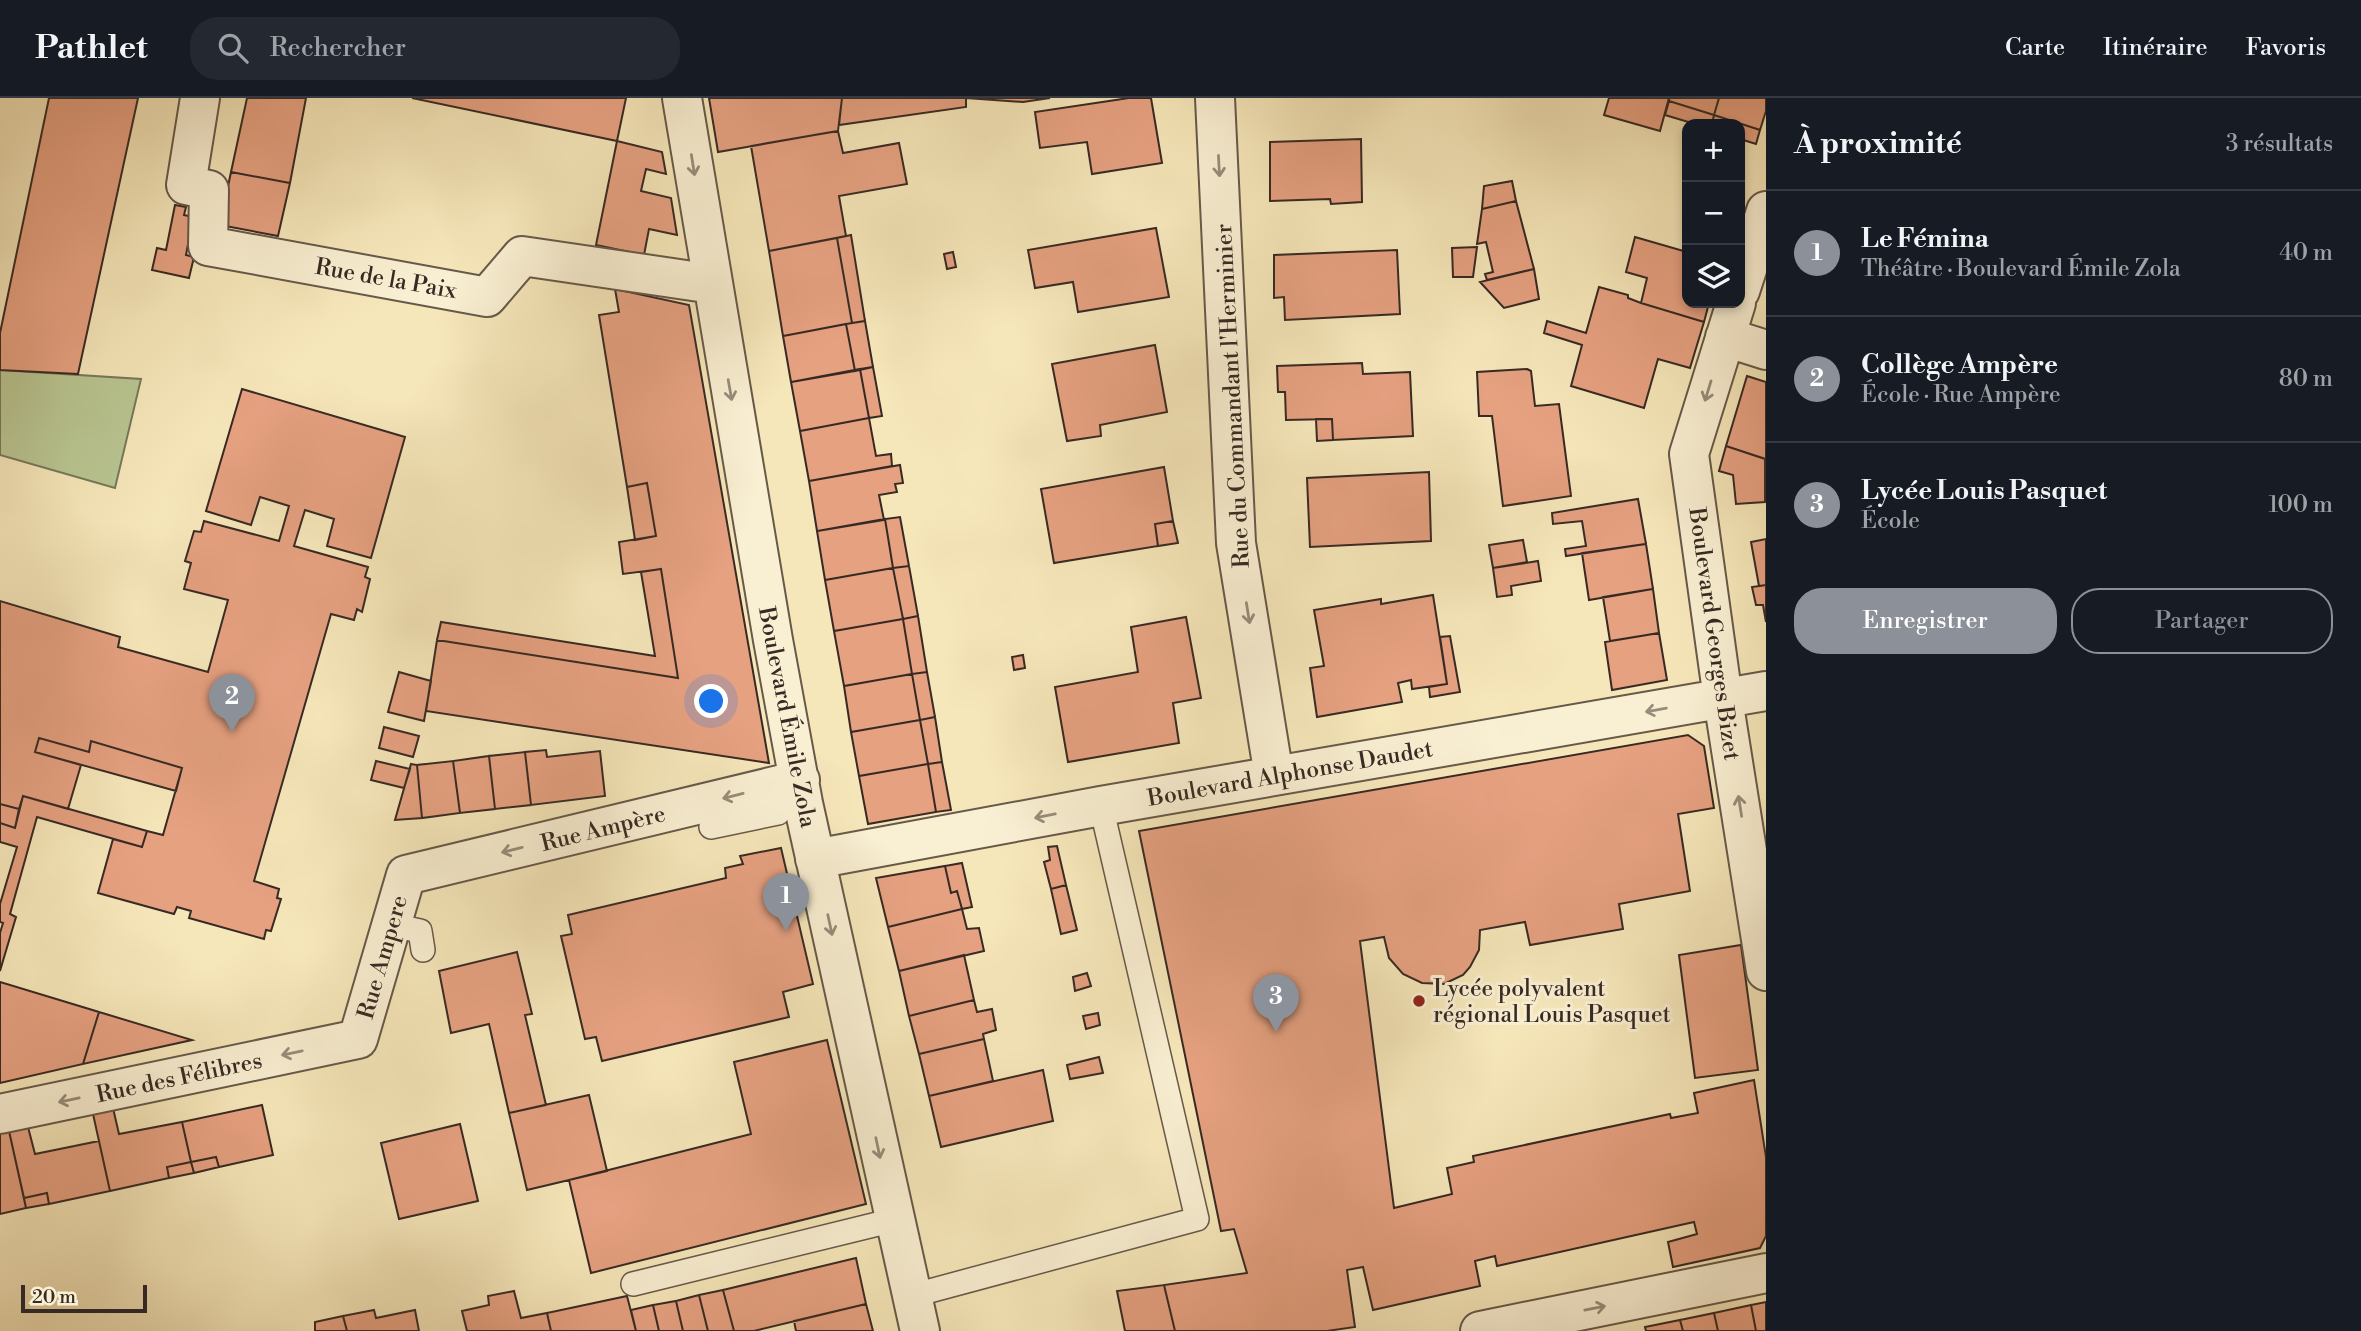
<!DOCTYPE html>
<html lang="fr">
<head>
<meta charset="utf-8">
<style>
	body { margin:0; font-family:"Libre Bodoni",serif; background:#242831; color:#f1f3f6 }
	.controls { position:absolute; right:21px; top:21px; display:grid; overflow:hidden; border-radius:14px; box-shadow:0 4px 10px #0003 }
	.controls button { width:63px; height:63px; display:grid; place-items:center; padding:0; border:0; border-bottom:2px solid #363941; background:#171b24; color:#f1f3f6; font:35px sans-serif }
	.scale { position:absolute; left:21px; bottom:18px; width:126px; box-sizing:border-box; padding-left:7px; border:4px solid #372a24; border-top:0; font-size:19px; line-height:24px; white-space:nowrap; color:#372a24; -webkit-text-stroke:5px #f9efd2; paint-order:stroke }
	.you { position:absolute; left:712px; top:604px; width:24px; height:24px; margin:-18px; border:5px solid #fff; border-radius:50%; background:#1a73e8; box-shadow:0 0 0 10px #1a73e833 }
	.badge { display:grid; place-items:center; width:46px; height:46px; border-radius:50%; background:#8c9099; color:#fff; font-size:23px; font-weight:700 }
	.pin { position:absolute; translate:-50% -58px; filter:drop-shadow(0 2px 4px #0008) }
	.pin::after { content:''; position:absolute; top:37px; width:24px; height:21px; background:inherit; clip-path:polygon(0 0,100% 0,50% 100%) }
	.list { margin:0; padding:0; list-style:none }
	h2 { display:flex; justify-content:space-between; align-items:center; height:91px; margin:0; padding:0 28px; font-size:30px }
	h2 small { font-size:23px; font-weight:400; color:#9ea1a6 }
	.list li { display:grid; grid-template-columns:46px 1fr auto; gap:21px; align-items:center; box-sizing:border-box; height:126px; padding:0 28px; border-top:2px solid #363941 }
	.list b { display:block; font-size:26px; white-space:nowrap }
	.list p { margin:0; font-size:23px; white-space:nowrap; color:#9ea1a6 }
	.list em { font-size:23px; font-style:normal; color:#9ea1a6 }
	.actions { display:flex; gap:14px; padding:21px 28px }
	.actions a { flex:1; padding:16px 0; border:2px solid #8c9099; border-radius:28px; text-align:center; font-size:24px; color:#8c9099 }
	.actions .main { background:#8c9099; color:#fff }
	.icon { flex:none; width:38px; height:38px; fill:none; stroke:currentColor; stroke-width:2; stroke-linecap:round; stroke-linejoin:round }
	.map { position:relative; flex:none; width:1766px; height:1233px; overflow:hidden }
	header { display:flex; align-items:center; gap:42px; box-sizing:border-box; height:98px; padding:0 35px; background:#171b24; border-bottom:2px solid #363941 }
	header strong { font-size:33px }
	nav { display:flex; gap:38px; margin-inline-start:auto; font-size:24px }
	.search { width:490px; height:63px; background:#242831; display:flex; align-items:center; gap:18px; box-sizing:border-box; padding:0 24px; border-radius:28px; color:#9ea1a6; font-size:26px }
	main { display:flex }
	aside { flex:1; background:#171b24 }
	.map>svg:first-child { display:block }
	.green { fill:#b9c692; stroke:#78785b; stroke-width:2 }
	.building { fill:#e6a181; stroke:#372a24; stroke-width:2 }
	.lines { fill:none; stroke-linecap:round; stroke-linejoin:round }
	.service-casing { stroke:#67594a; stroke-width:26 }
	.minor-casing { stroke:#67594a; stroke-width:42 }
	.service { stroke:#f9efd2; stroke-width:23 }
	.minor { stroke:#f9efd2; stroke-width:38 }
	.oneway { stroke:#988c7b }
	.poi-dot { fill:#8f2418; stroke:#f9efd2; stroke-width:2.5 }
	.labels { text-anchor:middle; stroke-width:6; stroke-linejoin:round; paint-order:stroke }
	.street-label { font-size:23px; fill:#372a24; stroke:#f9efd2 }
	.poi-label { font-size:23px; fill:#372a24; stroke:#f9efd2; text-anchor:start }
</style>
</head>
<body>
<header>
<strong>Pathlet</strong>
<div class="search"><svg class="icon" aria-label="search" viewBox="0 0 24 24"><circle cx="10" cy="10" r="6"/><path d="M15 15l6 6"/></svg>Rechercher</div>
<nav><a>Carte</a><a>Itinéraire</a><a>Favoris</a></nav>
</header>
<main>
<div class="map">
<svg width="1766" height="1233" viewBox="0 0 1766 1233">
	<rect width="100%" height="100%" fill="#f6e7ba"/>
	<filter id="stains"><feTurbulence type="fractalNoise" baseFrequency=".00286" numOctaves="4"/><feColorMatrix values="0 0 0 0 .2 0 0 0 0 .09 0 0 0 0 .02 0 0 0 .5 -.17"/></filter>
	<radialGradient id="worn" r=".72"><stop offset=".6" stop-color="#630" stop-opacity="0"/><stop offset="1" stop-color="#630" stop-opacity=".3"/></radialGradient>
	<!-- green -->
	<path class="green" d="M0,272L141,281L115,390L0,357Z"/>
	<!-- building -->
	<path class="building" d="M49,0H138L78,276L0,272V235Z
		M247,0H306L290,85L231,74Z
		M412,0H626L617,43Z
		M709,0H842L838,33L718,54Z
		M842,0H966V9L839,27Z
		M966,0H1050L1023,4Z
		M1129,0H1151L1162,65L1092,76L1087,44L1040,50L1035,14Z
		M1609,0H1669L1660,33L1604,17Z
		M1669,0H1719L1714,17L1669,3Z
		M1719,0H1766V13L1760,32L1714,17Z
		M1669,3L1714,17L1712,26H1695L1665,17Z
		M1714,17L1760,32L1756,46L1740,41V26H1712Z
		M838,33L843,55L899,45L907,86L839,98L846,138L769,153L751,48Z
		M1361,41L1362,104L1331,106L1330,101L1270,103V44Z
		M617,43L662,54L666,76L646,71L641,93L671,100L677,137L649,131L644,157L596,147Z
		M231,74L290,85L278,138L220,127Z
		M1512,83L1516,103L1482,111L1484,88Z
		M1516,103L1534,171L1487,182L1485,176L1493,174L1486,144L1477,146L1482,111Z
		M175,107L186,109L184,117L193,119L186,157L194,159L189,180L152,172L157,150L166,152Z
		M1156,130L1169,199L1078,214L1073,184L1035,190L1028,152Z
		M851,137L865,223L852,225L837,140Z
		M1635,139L1687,154V205H1709L1704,224L1641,205L1647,180L1626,174Z
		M837,140L852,225L783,238L769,153Z
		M1477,149L1473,179H1453L1452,150Z
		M1397,152L1400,216L1285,222L1284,199L1274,200V157Z
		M953,154L956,169L947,171L944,156Z
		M1534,171L1539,201L1504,210L1480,184Z
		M1599,189L1628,197V200L1641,205L1704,224L1690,270L1658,261L1644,310L1571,288L1582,247L1544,235L1547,223L1586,235Z
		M615,191L689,207L769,665L426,613L437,542L678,580L661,471L623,476L619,444L656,438L647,385L627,389L599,217L619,214Z
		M865,223L873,269L855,273L846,226Z
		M846,226L855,273L791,284L783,238Z
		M1155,247L1167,314L1100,327L1101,338L1067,343L1052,266Z
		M1362,265L1363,276L1410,274L1413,338L1333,342L1332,321L1286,322L1285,294H1278L1277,268Z
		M873,269L882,318L869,320L860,271Z
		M860,271L869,320L800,333L791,284Z
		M1527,271L1531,273L1535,308L1559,306L1571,398L1503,408L1492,318H1479L1477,274Z
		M1747,278L1766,284V361L1726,348Z
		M242,291L405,339L371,460L327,448L334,421L305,412L294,448L368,469L365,479L370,481L362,514L357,511L354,522L331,516L254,783L279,791L277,800L281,801L271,833L266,832L264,841L189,820L191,813L177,809L174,816L98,795L113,741L142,749L147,733L163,737L182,670L91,643L89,654L39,640L35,654L81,667L68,711L23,698L19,711L0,706V503L120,539L118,549L208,574L228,502L184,491L191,465L185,463L194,433L201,434L204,423L279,443L289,408L260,399L251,427L206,413Z
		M869,320L876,358L891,356L892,368L809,383L800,333Z
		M1316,321H1332L1333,342L1317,343Z
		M1726,348L1765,361V404L1736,406L1733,377L1719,373Z
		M900,367L903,385L895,386L897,394L879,397L884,422L817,433L809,383Z
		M1164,369L1173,423L1155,426L1158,448L1054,465L1041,391Z
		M1429,374L1431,443L1310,449L1307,380Z
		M647,385L656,438L635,442L627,389Z
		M1638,401L1646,446L1566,458L1565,451L1586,448L1582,423L1553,426L1552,415Z
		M900,419L909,468L893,470L885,421Z
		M885,421L893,470L825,482L817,433Z
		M1173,423L1178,445L1158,448L1155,426Z
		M1766,441V487L1759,488L1751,444Z
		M1523,442L1527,464L1493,470L1489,447Z
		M1646,446L1653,491L1589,502L1582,455Z
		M1538,463L1541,483L1511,488L1512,497L1497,499L1493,470Z
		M909,468L918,518L903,521L893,470Z
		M893,470L903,521L834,533L825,482Z
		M661,471L678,580L437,542L441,524L655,558L641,474Z
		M1766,487V524L1763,507H1756L1752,489Z
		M1653,491L1659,535L1610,543L1603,499Z
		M1433,497L1447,586L1412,591L1411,582L1398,585L1402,604L1317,619L1310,570L1324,568L1314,512L1381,501V506Z
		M918,518L927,574L912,576L903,521Z
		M1186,519L1201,600L1173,605L1179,645L1068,664L1055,589L1138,574L1131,529Z
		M903,521L912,576L844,588L834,533Z
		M1659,535L1667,582L1612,592L1605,544Z
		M1450,538L1460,594L1430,599L1429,589L1447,586L1440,539Z
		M1023,557L1025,570L1014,572L1012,559Z
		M399,574L431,583L424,623L388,614Z
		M927,574L935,619L920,622L912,576Z
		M912,576L920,622L851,634L844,588Z
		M935,619L942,664L928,666L920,622Z
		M920,622L928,666L859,678L851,634Z
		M384,629L419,638L413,659L379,650Z
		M1688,637L1704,648L1714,710L1678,716L1690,793L1619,806L1623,831L1530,847L1525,824L1480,832L1479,852L1470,869L1463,877L1444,886L1422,885L1403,876L1389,860L1384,839L1360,843L1394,1110L1452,1096L1447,1070L1474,1064L1473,1058L1670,1016L1671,1020L1698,1015L1694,995L1754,982L1766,1059V1138L1760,1150L1673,1169L1668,1144L1697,1136L1694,1124L1497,1168L1495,1158L1475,1163L1480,1188L1373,1212L1363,1169L1347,1172L1355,1229L1327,1233H1175L1164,1187L1247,1175L1234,1131L1221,1133L1139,733Z
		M39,640L89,654L91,643L182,670L176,693L35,654Z
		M546,652L547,659L600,653L605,698L531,707L525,654Z
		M525,654L531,707L495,711L489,658Z
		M489,658L495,711L460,715L453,663Z
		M376,663L410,671L404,690L371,682Z
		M453,663L460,715L422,720L417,667Z
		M942,664L951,712L936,714L928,666Z
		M411,666L417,667L422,720L395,722Z
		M928,666L936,714L868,726L859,678Z
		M23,698L147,733L142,749L37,719L10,816L16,819L0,873V835L3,825L0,824V806L17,749L0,744V725L15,730Z
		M0,706L19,711L15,730L0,725Z
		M1057,748L1066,787L1051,791L1044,764L1050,762L1048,749Z
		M781,750L813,886L783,894L789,919L602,963L596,939L585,941L561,838L572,836L568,817L726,780L725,770L743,766L740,758Z
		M962,765L972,809L962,811L957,793L951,795L945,768Z
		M945,768L951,795L957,793L962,811L888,829L876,780Z
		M1066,787L1077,832L1061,836L1051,791Z
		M962,811L967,831L979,830L984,853L899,873L888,829Z
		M1741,847L1758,972L1695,980L1679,857Z
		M517,854L532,916L525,917L546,1007L509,1015L489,926L451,935L439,873Z
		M964,857L974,902L909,918L899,873Z
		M1087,875L1091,888L1075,893L1073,879Z
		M0,884L99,914L83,966L0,985Z
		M974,902L977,914L992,911L996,932L983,936L984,941L919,956L909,918Z
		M99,914L192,942L83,966Z
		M1098,915L1100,927L1086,931L1083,918Z
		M984,941L993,983L929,998L919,956Z
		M827,942L866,1106L591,1175L569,1082L751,1036L734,964Z
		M1099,959L1103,975L1070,981L1067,967Z
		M1043,972L1053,1023L941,1049L929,998Z
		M589,997L607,1073L527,1092L509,1015Z
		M262,1007L273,1057L219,1069L216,1059L191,1064L182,1024Z
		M113,1010L119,1036L182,1024L191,1064L167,1069L169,1080L110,1093L93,1016Z
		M460,1026L478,1103L399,1121L381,1045Z
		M28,1029L35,1056L99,1043L110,1093L49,1106L47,1095L24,1100L9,1033Z
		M9,1033L26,1110L0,1116V1035Z
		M216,1059L219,1069L194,1075L191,1064Z
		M191,1064L194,1075L169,1080L167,1069Z
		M47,1095L49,1106L26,1110L24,1100Z
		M856,1160L866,1206L754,1233H734L723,1192Z
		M1164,1187L1175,1233H1125L1117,1193Z
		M723,1192L734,1233H708L699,1197Z
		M514,1193L521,1220L547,1215L551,1233H467L462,1213L489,1207L488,1198Z
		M699,1197L708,1233H683L676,1203Z
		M627,1198L636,1233H551L547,1215Z
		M676,1203L683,1233H659L653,1207Z
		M1766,1204V1233H1756L1751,1207Z
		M866,1206L873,1233H796L794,1223Z
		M653,1207L659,1233H636L631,1212Z
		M1751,1207L1756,1233H1718L1714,1215Z
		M374,1212L376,1220L415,1212L419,1233H347L343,1218Z
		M1714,1215L1718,1233H1683L1680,1222Z
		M343,1218L347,1233H315V1224Z
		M1680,1222L1683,1233H1646L1645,1229Z"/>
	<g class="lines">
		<!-- service casing -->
		<g class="service-casing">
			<path id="service" d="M711,729L778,715L800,682
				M392,827L420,833L423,852
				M633,1186L894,1122
				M911,1198L1197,1121L1101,708"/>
		</g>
		<!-- minor casing -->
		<g class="minor-casing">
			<path id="minor" d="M200,0L186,87L209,92L208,148L487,199L522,158L713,186
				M682,0L773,542L803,705L920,1233
				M1215,0L1236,445L1274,678
				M1740,193L1766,113
				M1736,205L1689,356L1723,601L1766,873
				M1725,239L1766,252
				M815,761L1101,708L1766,593
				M0,1016L358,941L406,777L800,682
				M1480,1233L1766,1175"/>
		</g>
		<!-- service -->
		<use href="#service" class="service"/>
		<!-- minor -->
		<use href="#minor" class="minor"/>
	</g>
	<!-- one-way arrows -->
	<defs><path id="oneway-shaft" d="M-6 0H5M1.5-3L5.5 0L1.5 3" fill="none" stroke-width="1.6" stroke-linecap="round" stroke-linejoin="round" transform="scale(1.75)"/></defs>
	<g class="oneway">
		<use href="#oneway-shaft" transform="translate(693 67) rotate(81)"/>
		<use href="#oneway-shaft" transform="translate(1219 68) rotate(87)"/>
		<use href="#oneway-shaft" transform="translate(730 292) rotate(80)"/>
		<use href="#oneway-shaft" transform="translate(1708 293) rotate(107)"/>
		<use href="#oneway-shaft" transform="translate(1248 515) rotate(81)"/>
		<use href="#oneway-shaft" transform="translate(1656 612) rotate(170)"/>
		<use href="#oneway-shaft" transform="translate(733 698) rotate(166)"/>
		<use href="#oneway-shaft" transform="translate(1740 708) rotate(-99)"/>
		<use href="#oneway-shaft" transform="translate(1045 718) rotate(169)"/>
		<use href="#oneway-shaft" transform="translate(512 752) rotate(166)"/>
		<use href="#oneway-shaft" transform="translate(830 827) rotate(78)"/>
		<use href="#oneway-shaft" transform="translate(292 955) rotate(168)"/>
		<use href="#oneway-shaft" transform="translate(69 1002) rotate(168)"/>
		<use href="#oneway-shaft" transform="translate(878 1050) rotate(78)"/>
		<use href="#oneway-shaft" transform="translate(1595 1210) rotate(-11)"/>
	</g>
	<!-- markers -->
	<circle class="poi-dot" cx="1419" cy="903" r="7"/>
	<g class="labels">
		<!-- street labels -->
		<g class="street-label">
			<text transform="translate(386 180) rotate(10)" y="8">Rue de la Paix</text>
			<text transform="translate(1232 298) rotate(-93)" y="8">Rue du Commandant l'Herminier</text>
			<text transform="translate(1715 536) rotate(82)" y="8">Boulevard Georges Bizet</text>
			<text transform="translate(788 619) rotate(79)" y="8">Boulevard Émile Zola</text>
			<text transform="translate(1290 675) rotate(-10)" y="8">Boulevard Alphonse Daudet</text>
			<text transform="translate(603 730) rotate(-14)" y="8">Rue Ampère</text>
			<text transform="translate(382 859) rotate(-74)" y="8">Rue Ampere</text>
			<text transform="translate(179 979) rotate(-12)" y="8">Rue des Félibres</text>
		</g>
		<!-- poi labels -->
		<g class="poi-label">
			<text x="1433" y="898">Lycée polyvalent<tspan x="1433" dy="26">régional Louis Pasquet</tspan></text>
		</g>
	</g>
	<rect width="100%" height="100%" filter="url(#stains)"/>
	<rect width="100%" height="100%" fill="url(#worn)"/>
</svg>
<div class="controls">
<button>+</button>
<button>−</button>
<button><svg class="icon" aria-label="layers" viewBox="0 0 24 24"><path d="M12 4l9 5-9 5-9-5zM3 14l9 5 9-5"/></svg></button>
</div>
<div class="scale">20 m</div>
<div class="you"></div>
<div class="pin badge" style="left:786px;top:833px">1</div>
<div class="pin badge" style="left:232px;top:634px">2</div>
<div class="pin badge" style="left:1276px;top:934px">3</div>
</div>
<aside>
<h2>À proximité<small>3 résultats</small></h2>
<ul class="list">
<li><span class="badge">1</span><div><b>Le Fémina</b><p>Théâtre · Boulevard Émile Zola</p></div><em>40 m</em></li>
<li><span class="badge">2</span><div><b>Collège Ampère</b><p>École · Rue Ampère</p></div><em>80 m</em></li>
<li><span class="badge">3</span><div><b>Lycée Louis Pasquet</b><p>École</p></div><em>100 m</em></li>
</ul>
<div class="actions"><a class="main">Enregistrer</a><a>Partager</a></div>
</aside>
</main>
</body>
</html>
